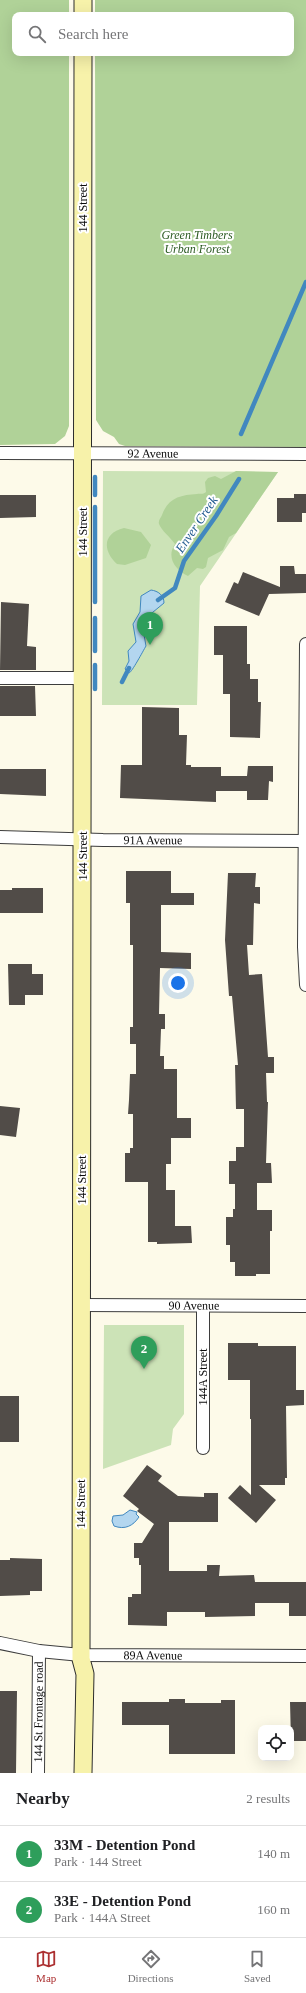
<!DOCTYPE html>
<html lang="en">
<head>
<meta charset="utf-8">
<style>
	body { margin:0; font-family:"Times New Roman",serif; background:#f2f2f2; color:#202124 }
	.controls { position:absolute; right:12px; bottom:12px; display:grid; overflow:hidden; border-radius:8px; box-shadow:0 4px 16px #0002 }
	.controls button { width:36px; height:36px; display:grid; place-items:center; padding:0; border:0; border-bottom:1px solid #e0e0e0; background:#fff; color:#202124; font:20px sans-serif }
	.you { position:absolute; left:178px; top:983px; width:14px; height:14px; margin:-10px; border:3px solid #fff; border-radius:50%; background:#1a73e8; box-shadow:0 0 0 6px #1a73e833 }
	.badge { display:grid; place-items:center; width:26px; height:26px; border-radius:50%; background:#ac3031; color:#fff; font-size:13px; font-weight:700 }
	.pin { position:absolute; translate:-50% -33px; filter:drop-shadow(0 1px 2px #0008) }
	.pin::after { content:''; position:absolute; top:21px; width:14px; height:12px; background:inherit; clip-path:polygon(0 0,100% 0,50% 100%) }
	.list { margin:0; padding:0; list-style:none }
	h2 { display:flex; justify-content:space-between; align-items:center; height:52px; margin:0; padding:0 16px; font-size:17px }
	h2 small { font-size:13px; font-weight:400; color:#757577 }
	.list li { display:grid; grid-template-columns:26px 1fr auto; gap:12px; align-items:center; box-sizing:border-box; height:56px; padding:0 16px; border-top:1px solid #e0e0e0 }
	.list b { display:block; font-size:15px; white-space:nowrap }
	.list p { margin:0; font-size:13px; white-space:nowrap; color:#757577 }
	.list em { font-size:13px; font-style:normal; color:#757577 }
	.icon { flex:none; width:22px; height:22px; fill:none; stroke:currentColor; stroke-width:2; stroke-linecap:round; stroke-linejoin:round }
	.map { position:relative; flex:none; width:306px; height:1773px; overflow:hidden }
	.search { position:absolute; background:#fff; box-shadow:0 4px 16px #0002; left:12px; right:12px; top:12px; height:44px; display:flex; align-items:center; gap:10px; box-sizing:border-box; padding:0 14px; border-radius:8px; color:#757577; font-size:15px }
	.sheet { height:164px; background:#fff }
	nav { display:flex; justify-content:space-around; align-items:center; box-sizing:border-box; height:56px; border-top:1px solid #e0e0e0; background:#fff; font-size:11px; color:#757577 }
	nav a { display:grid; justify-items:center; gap:2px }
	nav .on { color:#ac3031 }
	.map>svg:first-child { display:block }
	.green { fill:#cce3b7 }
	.forest { fill:#b0d298 }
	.water { fill:#b3d6ef; stroke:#4188bf }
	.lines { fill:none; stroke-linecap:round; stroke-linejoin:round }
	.stream { stroke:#4188bf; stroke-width:4.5 }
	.building { fill:#514c48 }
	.street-casing { stroke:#3d3d3d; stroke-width:14 }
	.secondary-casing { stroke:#2c2c2c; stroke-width:19 }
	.street { stroke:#fff; stroke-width:12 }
	.secondary { stroke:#f7f2aa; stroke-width:17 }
	.labels { text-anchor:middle; stroke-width:4; stroke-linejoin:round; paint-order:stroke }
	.street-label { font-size:12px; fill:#0a0a0a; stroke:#fff }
	.park-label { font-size:12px; font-style:italic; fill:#2b5a22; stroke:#fff }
	.water-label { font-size:13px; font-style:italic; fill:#205a8f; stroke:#fff }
</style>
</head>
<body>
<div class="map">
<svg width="306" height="1773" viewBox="0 0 306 1773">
	<rect width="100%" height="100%" fill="#fdfae9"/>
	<!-- green -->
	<path class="green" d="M103,471L278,472L200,586L197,705H102Z
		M104,1325H184V1414L173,1429L171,1445L103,1469Z"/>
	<!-- forest -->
	<path class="forest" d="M0,0H69V15H15V53H69V426L65,436L55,444L0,445Z
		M95,0H306V447L125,446L119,444L114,437L103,431L96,420L95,53H291V15H95Z
		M236,471L278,472L236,533L229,537L223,550L208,558L206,567L203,569L197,568L188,576C175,570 166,557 175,544C171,538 161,530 159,524C158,520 161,518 162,515C168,498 180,495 197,494C201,493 202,495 206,492L205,482L208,478L215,476L221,479Z
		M124,528L141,532L151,545L146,558L125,565L117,564C102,550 103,533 124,528Z"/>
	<!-- water -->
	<path class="water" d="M151,590C158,591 164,595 164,603L147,617L143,629L146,646C143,651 132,672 129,673L125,669L129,661L128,651L136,642L133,624L140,612L141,596Z
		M130,1510L137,1512L136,1514L139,1517C133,1526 125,1530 114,1526L112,1521L113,1516L123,1515Z"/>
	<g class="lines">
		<!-- stream -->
		<path class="stream" d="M241,434L306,282
			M95,495V477
			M158,600L175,588L184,561L216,516L239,479
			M95,602V507
			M95,651V618
			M122,682L129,668
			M95,689V665"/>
	</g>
	<!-- building -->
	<path class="building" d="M294,494H306V513H302V522H277V498H294Z
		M0,495H36V517L0,518Z
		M280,566H294L295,574H306V593L269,594L259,616L225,602L234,582L238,584L243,572L280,587Z
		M1,602L29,604L27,646L36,647V670H0Z
		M214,626H247V664H250V679H258V702H261L260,738L230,737V694H223V655H214Z
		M0,686H35L36,716H0Z
		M142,707L179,708V735H187L186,765H191V767H221V776H247L248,766H273V782L269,781L268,800H247V791H216V802L120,798L121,765H142Z
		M0,769H46V796L0,794Z
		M126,871H171V893H194V905H161V952L191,953V969L160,968L159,1014H165V1029H161L160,1056H164V1069H177V1118H191V1138H171V1164H166V1190H175V1226H191L192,1243L157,1244V1242H148V1182H125V1153H130V1148H133V1114H128L129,1100L130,1074H136V1044H130V1027H133V945H130V903H126Z
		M228,873H256L255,887H260V904L254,903L253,945H247L249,975L262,974L268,1057H274V1073H266L267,1102H268L266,1163H271L272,1183H257V1210H272V1231H270V1274H256V1276H235V1262H230V1245H226V1217H233V1209H235V1184H229V1161H236V1147H244V1109H236L235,1065H238L232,996H229L225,940Z
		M12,888H43V913H0V890H12Z
		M8,964H32V974H43V995H25V1005H9Z
		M0,1106L20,1108L16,1137L0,1135Z
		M228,1343H258V1346H296V1390H304V1405L286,1406L287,1478H285V1485H259L276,1500L256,1523L228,1498L240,1485L251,1495V1419H250V1380H228Z
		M0,1396H19V1442H0Z
		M147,1465L162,1476L158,1481L178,1496L204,1497V1493H218V1522H169V1571H207V1565H220L219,1576L254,1575L255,1582H306V1616H289V1603H255V1616L205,1617V1612H167V1626L128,1625V1597H132V1594H141V1565H139V1558H134V1543H142L154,1524L137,1511L139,1509L123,1496Z
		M10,1558L42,1559V1591H30V1595L0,1596V1560H10Z
		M0,1691H17L16,1773H0Z
		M169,1699H185V1703H221V1700H235V1754H169V1725H122V1702H169Z
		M290,1702H306V1741H291Z"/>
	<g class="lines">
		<!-- street casing -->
		<g class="street-casing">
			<g id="street">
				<path id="s1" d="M0,453L306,454"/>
				<path d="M306,644L304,947L306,985"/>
				<path d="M0,678H83"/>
				<path id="s2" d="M0,837L103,840L306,841"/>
				<path id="s3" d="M81,1305L306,1306"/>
				<path d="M203,1448V1306"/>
				<path id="s4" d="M0,1643L39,1651L81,1655L306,1656"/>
				<path id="s5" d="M38,1773L39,1651"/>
			</g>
		</g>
		<!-- secondary casing -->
		<g class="secondary-casing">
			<path id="secondary" d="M83,0V15
				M83,53L81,1659L85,1674L83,1773"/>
		</g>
		<!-- street -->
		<use href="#street" class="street"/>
		<!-- secondary -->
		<use href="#secondary" class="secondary"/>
	</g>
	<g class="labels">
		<!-- street labels -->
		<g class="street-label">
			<text transform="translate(83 208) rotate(-90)" y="4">144 Street</text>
			<text dy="4" stroke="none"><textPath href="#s1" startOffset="153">92 Avenue</textPath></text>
			<text transform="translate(83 532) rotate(-90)" y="4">144 Street</text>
			<text dy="4" stroke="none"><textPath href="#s2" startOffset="153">91A Avenue</textPath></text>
			<text transform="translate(83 856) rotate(-90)" y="4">144 Street</text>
			<text transform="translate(82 1180) rotate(-90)" y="4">144 Street</text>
			<text dy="4" stroke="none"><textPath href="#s3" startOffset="113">90 Avenue</textPath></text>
			<text transform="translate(203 1377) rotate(-90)" y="4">144A Street</text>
			<text transform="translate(81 1504) rotate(-90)" y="4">144 Street</text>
			<text dy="4" stroke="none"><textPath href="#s4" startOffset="154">89A Avenue</textPath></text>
			<text dy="4" stroke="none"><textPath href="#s5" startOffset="61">144 St Frontage road</textPath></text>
		</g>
		<!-- park labels -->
		<g class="park-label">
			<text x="197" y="239">Green Timbers<tspan x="197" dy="14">Urban Forest</tspan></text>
		</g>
		<!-- water labels -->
		<g class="water-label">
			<text transform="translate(196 524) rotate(-56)" y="5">Enver Creek</text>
		</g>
	</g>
</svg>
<div class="controls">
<button><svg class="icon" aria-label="locate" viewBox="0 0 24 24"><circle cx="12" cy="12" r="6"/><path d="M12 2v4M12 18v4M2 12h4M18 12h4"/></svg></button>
</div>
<div class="you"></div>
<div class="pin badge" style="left:150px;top:645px;background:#2e9e5b">1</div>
<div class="pin badge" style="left:144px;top:1369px;background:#2e9e5b">2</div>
<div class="search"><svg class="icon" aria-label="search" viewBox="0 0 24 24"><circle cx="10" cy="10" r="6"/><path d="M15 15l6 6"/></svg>Search here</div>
</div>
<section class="sheet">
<h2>Nearby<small>2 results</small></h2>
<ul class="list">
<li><span class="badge" style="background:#2e9e5b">1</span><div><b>33M - Detention Pond</b><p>Park · 144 Street</p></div><em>140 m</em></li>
<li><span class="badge" style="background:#2e9e5b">2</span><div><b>33E - Detention Pond</b><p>Park · 144A Street</p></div><em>160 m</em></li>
</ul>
</section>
<nav>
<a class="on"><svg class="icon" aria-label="map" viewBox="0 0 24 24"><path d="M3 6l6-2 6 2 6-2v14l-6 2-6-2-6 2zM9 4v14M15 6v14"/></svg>Map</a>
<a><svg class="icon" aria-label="directions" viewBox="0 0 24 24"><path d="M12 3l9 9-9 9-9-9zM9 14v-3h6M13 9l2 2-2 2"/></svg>Directions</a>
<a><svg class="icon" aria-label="saved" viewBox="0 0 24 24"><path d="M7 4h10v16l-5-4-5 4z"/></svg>Saved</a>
</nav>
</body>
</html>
